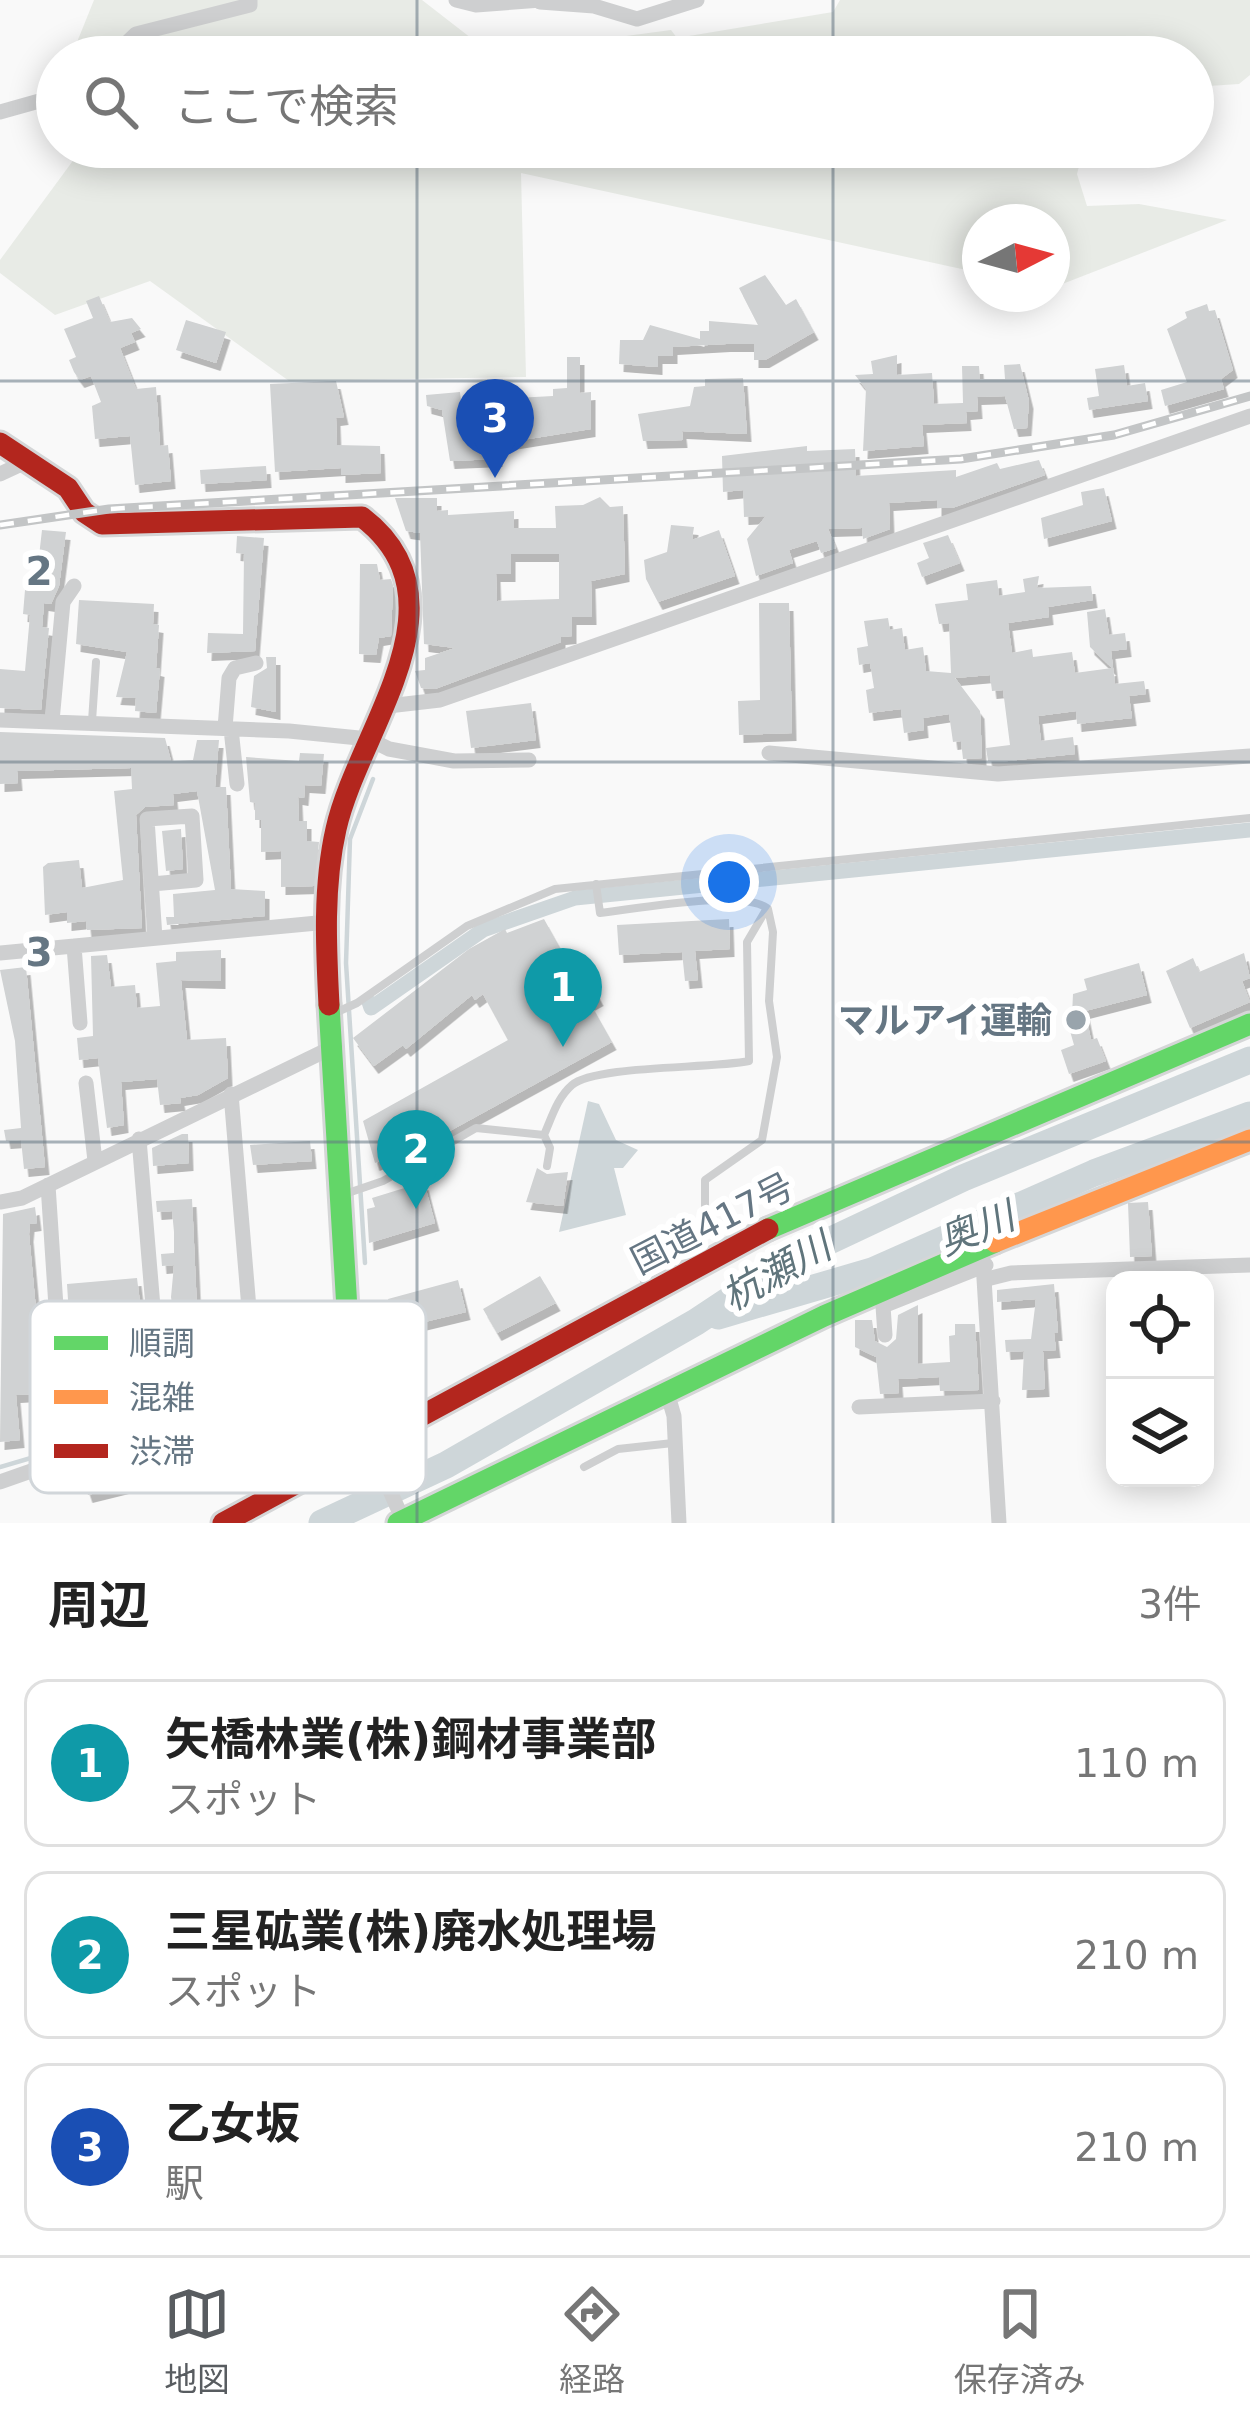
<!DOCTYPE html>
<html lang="ja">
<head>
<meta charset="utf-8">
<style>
	body { margin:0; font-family:"DejaVu Sans","Noto Sans JP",sans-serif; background:#f6f6f6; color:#222 }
	.controls { position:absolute; right:36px; bottom:36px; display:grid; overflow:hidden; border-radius:24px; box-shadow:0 6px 30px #0003 }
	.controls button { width:108px; height:108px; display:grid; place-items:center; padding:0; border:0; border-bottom:3px solid #e0e0e0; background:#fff; color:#222; font:60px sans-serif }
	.compass { position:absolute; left:962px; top:204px; width:108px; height:108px; border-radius:50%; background:#fff; box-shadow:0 6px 30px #0003; rotate:84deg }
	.you { position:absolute; left:729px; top:882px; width:42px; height:42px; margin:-30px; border:9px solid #fff; border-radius:50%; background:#1a73e8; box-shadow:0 0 0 18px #1a73e833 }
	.badge { display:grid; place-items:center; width:78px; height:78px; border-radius:50%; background:#585c60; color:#fff; font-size:39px; font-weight:700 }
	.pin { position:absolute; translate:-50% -99px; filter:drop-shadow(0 3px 6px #0008) }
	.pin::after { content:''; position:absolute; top:63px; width:42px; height:36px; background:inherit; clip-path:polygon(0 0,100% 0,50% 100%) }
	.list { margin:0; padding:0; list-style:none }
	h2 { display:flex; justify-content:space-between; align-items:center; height:156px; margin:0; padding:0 48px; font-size:51px }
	h2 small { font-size:39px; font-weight:400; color:#767676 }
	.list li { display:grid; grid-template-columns:78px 1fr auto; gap:36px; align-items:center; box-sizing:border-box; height:168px; margin:0 24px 24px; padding:0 24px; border:3px solid #e0e0e0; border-radius:24px }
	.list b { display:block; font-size:45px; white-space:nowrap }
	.list p { margin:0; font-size:39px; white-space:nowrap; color:#767676 }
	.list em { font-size:39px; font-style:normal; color:#767676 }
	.icon { flex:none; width:66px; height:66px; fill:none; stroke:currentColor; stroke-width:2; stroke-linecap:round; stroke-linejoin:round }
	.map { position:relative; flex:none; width:1250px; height:1523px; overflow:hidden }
	.search { position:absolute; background:#fff; box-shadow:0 6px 30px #0003; left:36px; right:36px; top:36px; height:132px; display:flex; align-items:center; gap:30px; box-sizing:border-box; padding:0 42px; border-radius:66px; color:#767676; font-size:45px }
	.sheet { height:732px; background:#fff }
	nav { display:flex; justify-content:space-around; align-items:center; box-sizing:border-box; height:168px; border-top:3px solid #e0e0e0; background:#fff; font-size:33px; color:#767676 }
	nav a { display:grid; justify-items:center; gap:6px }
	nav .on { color:#585c60 }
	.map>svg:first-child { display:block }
	.green { fill:#e8ebe6 }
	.water { fill:#ced6d9 }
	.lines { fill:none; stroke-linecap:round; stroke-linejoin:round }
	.stream { stroke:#ced6d9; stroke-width:4.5 }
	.canal { stroke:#ced6d9; stroke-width:15 }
	.river { stroke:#ced6d9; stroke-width:27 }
	.building { fill:#d0d2d3; fill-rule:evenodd; filter:url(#shadow) }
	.fast-casing { stroke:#d5d6d7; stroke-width:27 }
	.slow-casing { stroke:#d5d6d7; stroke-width:27 }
	.jam-casing { stroke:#d5d6d7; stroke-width:27 }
	.lane { stroke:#cecfd0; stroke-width:8 }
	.street { stroke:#cecfd0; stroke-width:15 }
	.fast { stroke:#63d668; stroke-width:21 }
	.slow { stroke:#ff974d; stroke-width:21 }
	.jam { stroke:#b3261e; stroke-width:21 }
	.rail-casing { stroke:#c3c5c6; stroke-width:9 }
	.rail { stroke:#fff; stroke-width:4.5; stroke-dasharray:14; stroke-linecap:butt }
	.grid { fill:none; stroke:#657683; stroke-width:3; stroke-opacity:0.55 }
	.poi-dot { fill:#99a4ac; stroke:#fff; stroke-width:4.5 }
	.labels { text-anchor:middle; stroke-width:12; stroke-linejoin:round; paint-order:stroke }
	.poi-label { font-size:36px; font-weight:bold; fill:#657683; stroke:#fff; text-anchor:end }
	.street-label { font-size:36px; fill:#657683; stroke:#fff }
	.water-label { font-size:39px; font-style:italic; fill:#60757c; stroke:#fff }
	.key { fill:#fff; stroke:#d1d6da; stroke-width:3 }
	.key-label { font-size:33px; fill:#657683 }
	.grid-label { font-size:39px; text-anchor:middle; font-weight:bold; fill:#657683; stroke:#fff; stroke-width:12; stroke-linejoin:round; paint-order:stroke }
</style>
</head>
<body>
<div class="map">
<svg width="1250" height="1523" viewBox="0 0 1250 1523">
	<defs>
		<filter id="shadow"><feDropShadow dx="4.5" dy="8" stdDeviation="0" flood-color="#0004"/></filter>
	</defs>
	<rect width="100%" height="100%" fill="#f9f9f9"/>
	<!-- green -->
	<path class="green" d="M94,0H422L471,38L529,49L671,30L677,38L833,12L840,0H1250V75L1239,84L1193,87V57H71Z
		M83,147H1084L1077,174L1087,206L1139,204L1227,220L1052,288V222H980V273L521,173L526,377L289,381L150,281L55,315L0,273V260Z"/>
	<!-- water -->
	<path class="water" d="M588,1101L599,1104L616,1140L638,1150L623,1168H614L626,1215L559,1232Z"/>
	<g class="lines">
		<!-- stream -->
		<path class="stream" d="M365,1263L346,963L350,839L373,779
			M261,1377L336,1349L333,1303
			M69,1447L250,1381
			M0,1467L58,1450"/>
		<!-- canal -->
		<path class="canal" d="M369,1002L371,1008L483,930L575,898L1250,830"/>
		<!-- river -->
		<path class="river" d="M718,1316L872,1271L1094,1173L1250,1115
			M322,1523L446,1465L696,1322L791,1259L963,1178L1250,1060"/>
	</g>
	<!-- building -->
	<path class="building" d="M765,275L786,305L796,299L814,332L765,360H754V344H726L673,347V356H658V367L619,364L620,340H643L650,325L700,339V331H709V321L758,325L739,288Z
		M99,296L110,322L132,318L141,329L131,333L135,342L120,348L136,389L156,387L160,446L168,445L171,481L135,485L130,436L95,439L92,406L101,402L91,376L80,380L74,372L69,360L76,357L64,329L93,318L86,301Z
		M1207,304L1209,311L1215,310L1233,370L1221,379L1224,389L1165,406L1161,390L1187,382L1167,329L1187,318L1185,312Z
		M186,320L226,332L216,363L176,350Z
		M897,355V375L932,373L934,404L963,403L962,366H979L980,379H1005L1004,365L1020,364L1029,401L1027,428L1014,429L1005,396L977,397L978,411L966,412L967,423L922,425L924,446L863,451L866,389L855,375L873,374L871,361Z
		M567,357H580V393L591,392V429L497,444L498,459L450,461L442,410L427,406L426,395L460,392L461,401L553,396V389L567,388Z
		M1124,365L1127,386L1145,383L1148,401L1089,410L1087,398L1099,396L1095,369Z
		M743,378L747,434L682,431L683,440L643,441L638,414L690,406L694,387L705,386V379Z
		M336,381L344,417L336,418L337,445L380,446L381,473L341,475V468L275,472L270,384Z
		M807,446V451L855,449L856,476L956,470V477L997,463L1000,469L1039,460L1045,475L952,508H937V500L889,503L890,529L863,539L862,528L828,529L836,548L821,553L817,541L789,550L793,563L756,576L747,539L766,516L744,517L743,490L723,492L722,456Z
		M266,466L267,480L201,484L200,470Z
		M1104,488L1112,521L1044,539L1041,518L1083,505L1081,492Z
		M600,497L610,507L623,506L625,574L591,581L592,617H572V636L561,637V642L435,689L421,688L415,671L425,670V658L455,648L424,644L420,533L406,531L395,498H437V511L448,510V515L514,511V528H556L555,506L583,505ZM511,554H559V599L497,601L496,574H511Z
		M671,525L694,527L692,540L719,530L735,576L658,602L646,579L644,560L667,552Z
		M42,530L66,532L59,586L51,604L44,603L42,627L49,628L41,710L0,708V669L25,671L30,615L23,614L25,590L35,591Z
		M948,535L960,563L922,577L917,563L929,558L923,543Z
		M237,536L264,538L255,651L207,653L208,633L243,634L244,554L236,553Z
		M360,564H377L380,580L391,579L393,585L391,636L379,638L376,655L359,654Z
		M1039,576L1037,588L1091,586L1093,600L1048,607L1049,617L1008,623L1012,653L1032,649L1033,657L1072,652L1075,673L1112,668L1090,647L1087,612L1105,609L1109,635L1125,633L1127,649L1111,651L1115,684L1144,681L1146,694L1129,696L1132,718L1077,724L1076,711L1038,716L1041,741L1073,737L1075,754L998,762L988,761L986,748L1010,745L1003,690L992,691L990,675L955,678L980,711L982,758L963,759L961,741L953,742L949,714L923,718L924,730L904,733L901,709L869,713L866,690L874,688L870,663L859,665L857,648L868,646L864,621L888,618L890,630L902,628L905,650L923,647L926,671L951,673L949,623L939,624L935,604L968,600L966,584L997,580L999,596L1025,592L1023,579Z
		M79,600L154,604L153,624L159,625L156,668L160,669L156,713L135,711L136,698L116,697L127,652L76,644Z
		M759,603H789L792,733L739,735L738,701L760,700Z
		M266,657H276V712L251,707L254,676L267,668Z
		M531,703L536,740L471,748L466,711Z
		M0,732L165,738L171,761L193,760L197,740H219L215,787H226L231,889L265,891V916L167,925L166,917H174L173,894L215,890L197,791L173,794L174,805L145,807L136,815L142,928L87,930L86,921L67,923V912L45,915L43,867L48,863L79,860L82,888L123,880L114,791L132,789L131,768L17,771L18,783L0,784Z
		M300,753L324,754L321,786L305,785L304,798L298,797L299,821H307V841L319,842L314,886L281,887V851L261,852V820H255V803L250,802L246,757L299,761Z
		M181,829L183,869L166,871L162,831Z
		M544,919L579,982L588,977L599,998L590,1003L612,1042L426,1144L375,1163L363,1121L508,1040L483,994L475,1000L472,995L406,1049L403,1045L374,1066L353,1038L469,949L505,929L507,933Z
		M729,919L730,949L695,951L698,980L685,981L682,952L619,955L617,925Z
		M221,950V981L181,980L187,1040L226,1038L228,1078L198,1095L180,1098L181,1103L160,1105L157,1079L121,1082L124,1125L107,1128L98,1058L79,1060L77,1038L93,1036L91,956L107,955L111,987L135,985L137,1008L160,1006L156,963L176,961V952Z
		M1244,953L1250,978L1242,981L1250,1002L1190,1028L1166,971L1193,958L1199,972Z
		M1139,963L1147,995L1085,1011L1091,1040L1097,1038L1106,1061L1069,1074L1061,1050L1074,1045L1066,1017L1072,1015L1073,994L1087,990L1084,979Z
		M26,967L45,1167L24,1169L21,1140L6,1141L4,1130L21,1128L15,1041L0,970Z
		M182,1134H188L189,1163L153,1166L152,1148Z
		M310,1141L312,1161L253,1165L250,1145Z
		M537,1168L547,1174L568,1172L563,1206L526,1202Z
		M424,1182L435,1223L369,1243L367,1209L375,1207L372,1198Z
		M192,1199L197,1309L199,1316L223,1313L224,1319L235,1322V1378H227L226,1385L202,1387L195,1397L173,1399L171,1376L182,1375L171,1297L174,1265L162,1266L161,1254L174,1253V1232L172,1211L157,1212L156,1201Z
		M1148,1202L1152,1256L1130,1257L1128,1203Z
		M35,1207L37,1223L30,1224L29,1234L39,1342L50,1393L16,1395L20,1440L0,1442L3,1214Z
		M540,1276L556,1303L497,1333L483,1309Z
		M137,1278L143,1328H136L138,1361L148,1394L121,1398L116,1356L84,1359L81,1347L71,1348L67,1284Z
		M458,1280L466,1312L383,1332L379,1318L392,1314L388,1299Z
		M1054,1284L1058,1333H1054L1056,1350L1043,1351L1045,1389L1022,1390L1024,1351L1006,1352L1005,1340L1031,1339L1036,1299L997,1302V1290Z
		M918,1305V1364L950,1362L949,1336L955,1335V1324H975L979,1390L940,1391L939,1377L898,1379L899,1393L880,1394L876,1357L855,1347V1320H872L875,1341L887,1347L896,1339L898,1315Z
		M146,1448L157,1478L88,1495L81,1474L113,1455Z"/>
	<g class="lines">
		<!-- fast casing -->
		<g class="fast-casing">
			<path id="fast" d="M329,1005L349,1343L369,1443
				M768,1229L1250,1024
				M398,1523L824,1316L995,1242"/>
		</g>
		<!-- slow casing -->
		<g class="slow-casing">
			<path id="slow" d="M995,1242L1250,1140"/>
		</g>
		<!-- jam casing -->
		<g class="jam-casing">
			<path id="jam" d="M0,443L68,488L84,512L102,524L362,517C472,601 358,730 336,829C323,886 326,947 329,1005
				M223,1523L768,1229"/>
		</g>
		<!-- lane -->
		<path class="lane" d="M92,721L96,662
			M335,1013L357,1003L467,926L555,889L1250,818
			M544,1135C552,1117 557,1098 572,1085C595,1065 710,1069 749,1061L747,942L767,908C741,889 636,909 600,913L596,884
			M345,1194L383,1181L476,1128L544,1135L550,1148L547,1166
			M646,1287L641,1272L705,1216V1180L762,1140L777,1057L769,1001L773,932L768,909
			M584,1467L618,1449L673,1443"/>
		<!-- street -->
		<path class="street" d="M456,0L476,5L541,0
			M540,2L594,6L637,19L697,0
			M112,57L136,34L250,5V0
			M0,112L57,96
			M0,474L28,461
			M388,706L440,700L1250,416
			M0,720L289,731L369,739L389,749L454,761L529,760
			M52,721L63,602L74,586
			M225,728L229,678L235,668L256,663
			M231,729L237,784
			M769,753L998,774L1250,756
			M152,884L196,880L192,816L147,819L155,938
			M74,946L80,1023
			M0,953L328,922
			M86,1083L95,1161
			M231,1094L256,1392
			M139,1139L163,1427
			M48,1185L66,1459
			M0,1202L22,1198L335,1046
			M982,1246L999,1523
			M987,1279L1011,1273L1250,1265
			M885,1335L883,1306L986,1265
			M667,1392L674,1416L679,1523
			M859,1407L993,1401
			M369,1443L402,1518
			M0,1482L256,1392L354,1364"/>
		<!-- fast -->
		<use href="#fast" class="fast"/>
		<!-- slow -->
		<use href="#slow" class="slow"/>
		<!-- jam -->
		<use href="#jam" class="jam"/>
		<!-- rail casing -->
		<g class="rail-casing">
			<path id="rail" d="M0,525L109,509L961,459L1114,435L1250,396"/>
		</g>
		<!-- rail -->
		<use href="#rail" class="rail"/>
	</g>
	<!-- grid -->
	<path class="grid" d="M417,0V57M833,0V57M417,147V1523M833,147V1523M0,381H1250M0,762H1250M0,1142H1250"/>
	<!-- markers -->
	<circle class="poi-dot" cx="1076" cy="1020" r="12"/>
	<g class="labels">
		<!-- poi labels -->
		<g class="poi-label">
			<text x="1052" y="1033">マルアイ運輸</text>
		</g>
		<!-- street labels -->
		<g class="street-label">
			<text transform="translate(712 1223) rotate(-27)" y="13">国道417号</text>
		</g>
		<!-- water labels -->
		<g class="water-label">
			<text transform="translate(976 1228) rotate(-22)" y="14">奥川</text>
			<text transform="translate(776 1271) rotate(-29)" y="14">杭瀬川</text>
		</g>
	</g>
	<!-- legend -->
	<rect x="30" y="1301" width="396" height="192" rx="18" class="key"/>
	<rect x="54" y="1336" width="54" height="14" fill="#63d668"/>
	<rect x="54" y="1390" width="54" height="14" fill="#ff974d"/>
	<rect x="54" y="1444" width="54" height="14" fill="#b3261e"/>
	<g class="key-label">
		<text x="129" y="1355">順調</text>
		<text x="129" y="1409">混雑</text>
		<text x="129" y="1463">渋滞</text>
	</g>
	<g class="grid-label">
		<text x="39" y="585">2</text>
		<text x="39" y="966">3</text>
	</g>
</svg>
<div class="controls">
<button><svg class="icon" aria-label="locate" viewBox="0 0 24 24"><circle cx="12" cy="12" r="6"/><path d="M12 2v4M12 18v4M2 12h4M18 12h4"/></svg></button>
<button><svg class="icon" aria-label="layers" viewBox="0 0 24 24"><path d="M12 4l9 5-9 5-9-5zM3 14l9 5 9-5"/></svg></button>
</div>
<svg class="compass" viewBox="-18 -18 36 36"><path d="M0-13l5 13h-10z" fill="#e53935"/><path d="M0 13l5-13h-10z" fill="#767676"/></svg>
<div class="you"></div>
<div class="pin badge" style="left:563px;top:1047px;background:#0f9aa8">1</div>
<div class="pin badge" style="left:416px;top:1209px;background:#0f9aa8">2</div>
<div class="pin badge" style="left:495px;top:478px;background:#1a4fb4">3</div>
<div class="search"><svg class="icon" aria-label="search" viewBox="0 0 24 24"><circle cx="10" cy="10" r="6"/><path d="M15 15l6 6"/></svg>ここで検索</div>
</div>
<section class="sheet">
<h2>周辺<small>3件</small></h2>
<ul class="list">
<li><span class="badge" style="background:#0f9aa8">1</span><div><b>矢橋林業(株)鋼材事業部</b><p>スポット</p></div><em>110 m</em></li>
<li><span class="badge" style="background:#0f9aa8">2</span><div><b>三星砿業(株)廃水処理場</b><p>スポット</p></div><em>210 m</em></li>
<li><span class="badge" style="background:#1a4fb4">3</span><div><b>乙女坂</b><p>駅</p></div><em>210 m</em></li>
</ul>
</section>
<nav>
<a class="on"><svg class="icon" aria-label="map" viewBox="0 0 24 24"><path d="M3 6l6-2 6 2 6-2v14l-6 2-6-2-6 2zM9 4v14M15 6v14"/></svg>地図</a>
<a><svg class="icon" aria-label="directions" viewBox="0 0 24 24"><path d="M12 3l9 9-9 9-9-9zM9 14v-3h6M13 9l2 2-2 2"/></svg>経路</a>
<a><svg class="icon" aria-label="saved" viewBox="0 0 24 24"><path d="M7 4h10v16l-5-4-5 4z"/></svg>保存済み</a>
</nav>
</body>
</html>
